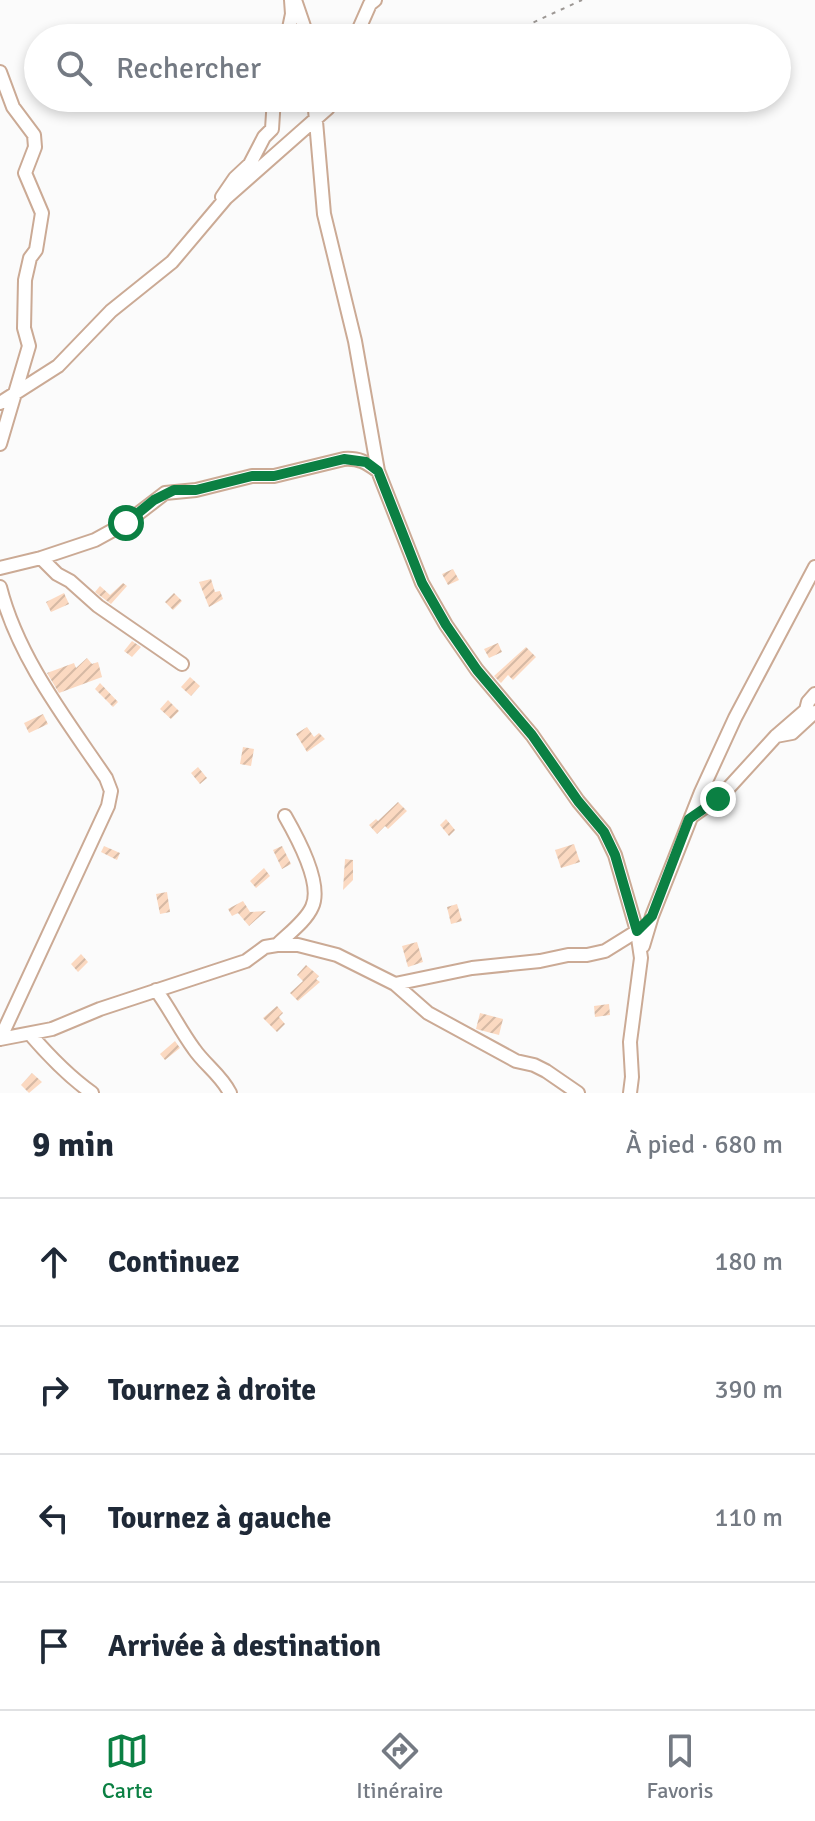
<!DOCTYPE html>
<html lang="fr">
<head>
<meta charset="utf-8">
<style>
	body { margin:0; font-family:Signika,sans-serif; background:#f2f2f3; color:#1f2937 }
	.stop { position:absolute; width:24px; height:24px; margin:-18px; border:6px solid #0b8043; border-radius:50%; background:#fff }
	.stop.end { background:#0b8043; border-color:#fff; box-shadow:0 2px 8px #0008 }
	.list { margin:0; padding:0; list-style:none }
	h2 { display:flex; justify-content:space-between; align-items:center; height:104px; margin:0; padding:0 32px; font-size:34px }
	h2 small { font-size:26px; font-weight:400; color:#747a83 }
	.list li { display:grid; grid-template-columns:52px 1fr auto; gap:24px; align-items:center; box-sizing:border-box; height:128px; padding:0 32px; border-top:2px solid #e0e1e3 }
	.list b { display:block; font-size:30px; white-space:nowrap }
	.list em { font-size:26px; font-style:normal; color:#747a83 }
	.icon { flex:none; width:44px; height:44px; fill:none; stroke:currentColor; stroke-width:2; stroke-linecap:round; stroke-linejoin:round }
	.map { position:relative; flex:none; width:815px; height:1093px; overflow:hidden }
	.search { position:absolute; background:#fff; box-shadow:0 4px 12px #0003; left:24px; right:24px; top:24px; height:88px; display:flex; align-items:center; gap:20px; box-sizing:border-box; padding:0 28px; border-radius:44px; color:#747a83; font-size:30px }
	.sheet { height:616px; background:#fff }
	nav { display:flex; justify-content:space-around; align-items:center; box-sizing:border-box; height:112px; border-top:2px solid #e0e1e3; background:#fff; font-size:22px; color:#747a83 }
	nav a { display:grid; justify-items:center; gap:4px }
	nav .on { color:#0b8043 }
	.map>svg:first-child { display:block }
	.building { fill:url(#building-hatch) }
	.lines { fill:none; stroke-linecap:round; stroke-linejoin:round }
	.minor-casing { stroke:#cbaa95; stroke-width:16 }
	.path { stroke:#9c9794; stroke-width:2; stroke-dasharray:4 6; stroke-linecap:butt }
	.minor { stroke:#fff; stroke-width:12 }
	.route { stroke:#0b8043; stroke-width:10 }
</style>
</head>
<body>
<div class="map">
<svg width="815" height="1093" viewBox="0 0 815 1093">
	<defs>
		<pattern id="building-hatch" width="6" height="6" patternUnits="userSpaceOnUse" patternTransform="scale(2)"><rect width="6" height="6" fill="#fbd9c1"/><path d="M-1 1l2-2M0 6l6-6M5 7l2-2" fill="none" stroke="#d6b9a4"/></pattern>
	</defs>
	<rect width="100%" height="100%" fill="#fbfbfb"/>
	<!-- building -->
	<path class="building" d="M453,569L459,580L448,585L442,574Z
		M211,579L215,592L220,591L223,599L209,607L199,582Z
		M123,583L127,586L111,604L95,592L100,586L110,595Z
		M64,593L69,604L51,612L46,602Z
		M174,593L182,601L173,610L165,602Z
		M132,641L141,647L132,657L124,651Z
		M498,643L502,652L489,658L484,649Z
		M526,647L536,657L513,680L508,675L501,683L494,676Z
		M87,658L92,664L98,662L102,677L59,693L47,673L74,663L76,668Z
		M190,677L200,686L191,696L181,687Z
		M100,683L118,702L113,707L95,689Z
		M168,700L179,711L171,719L160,709Z
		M43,714L48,724L29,733L24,723Z
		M307,727L314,737L319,733L325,739L307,752L296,734Z
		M243,747L254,749L251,766L240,764Z
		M198,767L207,778L200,784L191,773Z
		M398,802L407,811L388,829L385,826L377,834L369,825L376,819L378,821Z
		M446,819L455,830L449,836L440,825Z
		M574,844L580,862L561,868L555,850Z
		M104,846L120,853L117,860L101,852Z
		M282,846L291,864L282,869L273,850Z
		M345,859L353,860V880L343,890Z
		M264,868L270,876L256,888L250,881Z
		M167,892L170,912L160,914L156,894Z
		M243,901L250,912L266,911L249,926L238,913L232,916L228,909Z
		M457,904L462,921L451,924L447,907Z
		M417,942L423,962L408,967L402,946Z
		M81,954L88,962L78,972L71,964Z
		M306,965L319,976L316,979L320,982L298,1001L290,993L303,981L297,975Z
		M609,1004L610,1015L595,1017L594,1006Z
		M277,1006L283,1013L279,1017L285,1024L277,1032L263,1018Z
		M480,1013L503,1019L499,1035L476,1029Z
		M175,1041L180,1048L165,1060L160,1054Z
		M32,1073L42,1082L29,1093L21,1085Z"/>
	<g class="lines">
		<!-- minor casing -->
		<g class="minor-casing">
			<path id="minor" d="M295,0L308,38
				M287,38L292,14L291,0
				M355,38L370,4L375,0
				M0,72L13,107L34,135L35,147L25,173L42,213L36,250L30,258L25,280L24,328L29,346L0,444
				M314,98L324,214L355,341L378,471
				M222,197L235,178L250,164L264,137L272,129L274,98
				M0,403L58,366L111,311L172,262L226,198L328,108L333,98
				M41,558L57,574L70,581L98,606L182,664
				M0,568L41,558L95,540L126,523L165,493L196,490L252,476H274L344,459C359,458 366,462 378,471L422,583L446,625L477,670L532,735L578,801L604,832L615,855L637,931L641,958L630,1042L632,1077L630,1093
				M0,587C18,658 66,719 106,778L111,791L108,806L0,1039
				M776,736L792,733L815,712
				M691,817L723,794L776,736L806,710L808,702L815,694
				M277,945C288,934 306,921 312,907C323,884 297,837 285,816
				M643,946L652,916L701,792L735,718L815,567
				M395,984L472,968L540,961L568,955H587L605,951L642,928
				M156,990C170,1009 180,1030 194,1049C205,1065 221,1075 230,1093
				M30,1034C49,1056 68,1076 92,1093
				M0,1039L52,1029L100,1009L246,961L265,947L277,945H298L337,955L395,984L428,1013L516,1061L534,1065L546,1071L578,1093"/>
		</g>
		<!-- path -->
		<path class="path" d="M508,38L532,23L582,0"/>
		<!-- minor -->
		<use href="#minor" class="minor"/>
	</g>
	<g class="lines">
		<!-- route -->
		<path class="route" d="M126,523L154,500L174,490H196L252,476H274L344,459L366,462L378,471L422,583L446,625L477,670L532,735L578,801L604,832L615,855L637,931L652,916L689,819L718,799"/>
	</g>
</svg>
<div class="stop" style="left:126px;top:523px"></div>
<div class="stop end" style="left:718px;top:799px"></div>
<div class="search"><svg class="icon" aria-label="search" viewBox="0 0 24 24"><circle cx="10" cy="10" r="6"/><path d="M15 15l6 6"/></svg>Rechercher</div>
</div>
<section class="sheet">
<h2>9 min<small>À pied · 680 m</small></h2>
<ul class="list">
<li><svg class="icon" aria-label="ahead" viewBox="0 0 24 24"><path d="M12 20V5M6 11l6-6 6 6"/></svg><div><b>Continuez</b></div><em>180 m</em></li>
<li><svg class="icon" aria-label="right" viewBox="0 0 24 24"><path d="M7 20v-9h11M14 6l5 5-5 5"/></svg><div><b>Tournez à droite</b></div><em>390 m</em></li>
<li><svg class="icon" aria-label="left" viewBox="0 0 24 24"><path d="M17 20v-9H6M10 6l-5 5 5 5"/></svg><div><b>Tournez à gauche</b></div><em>110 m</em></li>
<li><svg class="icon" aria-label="arrive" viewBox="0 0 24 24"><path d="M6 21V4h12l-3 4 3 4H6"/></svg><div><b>Arrivée à destination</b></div></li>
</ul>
</section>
<nav>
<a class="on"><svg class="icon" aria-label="map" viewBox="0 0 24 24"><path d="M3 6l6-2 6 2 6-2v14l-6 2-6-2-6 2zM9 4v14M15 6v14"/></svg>Carte</a>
<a><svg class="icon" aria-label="directions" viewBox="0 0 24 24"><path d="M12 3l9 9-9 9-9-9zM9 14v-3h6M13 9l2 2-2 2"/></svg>Itinéraire</a>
<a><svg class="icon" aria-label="saved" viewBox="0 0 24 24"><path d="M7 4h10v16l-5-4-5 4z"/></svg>Favoris</a>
</nav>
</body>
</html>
